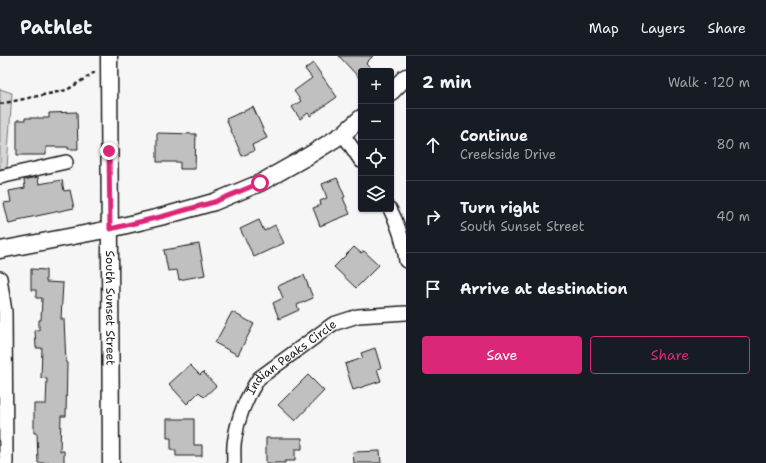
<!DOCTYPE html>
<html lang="en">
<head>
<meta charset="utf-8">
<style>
	body { margin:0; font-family:"Shantell Sans",sans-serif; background:#242831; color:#f1f3f6 }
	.controls { position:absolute; right:12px; top:12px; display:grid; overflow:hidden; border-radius:4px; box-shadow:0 1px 3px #0004 }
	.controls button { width:36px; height:36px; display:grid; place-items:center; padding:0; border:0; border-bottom:1px solid #363941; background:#171b24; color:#f1f3f6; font:20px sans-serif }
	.stop { position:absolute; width:12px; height:12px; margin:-9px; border:3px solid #db2777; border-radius:50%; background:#fff }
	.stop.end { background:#db2777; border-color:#fff; box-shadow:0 1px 4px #0008 }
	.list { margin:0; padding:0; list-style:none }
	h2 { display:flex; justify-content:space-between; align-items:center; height:52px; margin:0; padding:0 16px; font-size:17px }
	h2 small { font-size:13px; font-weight:400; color:#9ea1a6 }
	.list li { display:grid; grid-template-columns:26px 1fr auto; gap:12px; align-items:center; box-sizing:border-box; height:72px; padding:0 16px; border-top:1px solid #363941 }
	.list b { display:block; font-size:15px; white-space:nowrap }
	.list p { margin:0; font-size:13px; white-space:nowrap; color:#9ea1a6 }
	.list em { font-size:13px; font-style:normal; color:#9ea1a6 }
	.actions { display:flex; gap:8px; padding:12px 16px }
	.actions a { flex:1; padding:9px 0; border:1px solid #db2777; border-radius:4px; text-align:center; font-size:14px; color:#db2777 }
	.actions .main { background:#db2777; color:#fff }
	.icon { flex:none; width:22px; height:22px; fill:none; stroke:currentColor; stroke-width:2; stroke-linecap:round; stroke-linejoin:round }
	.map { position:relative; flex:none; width:406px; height:407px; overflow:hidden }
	header { display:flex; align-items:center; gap:24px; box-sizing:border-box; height:56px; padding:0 20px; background:#171b24; border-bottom:1px solid #363941 }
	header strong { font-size:19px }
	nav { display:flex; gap:22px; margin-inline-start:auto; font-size:14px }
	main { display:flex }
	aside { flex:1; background:#171b24 }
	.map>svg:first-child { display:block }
	.green { fill:#d6d6d6; stroke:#797979 }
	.building { fill:#c0c0c0; stroke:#1c1c1c }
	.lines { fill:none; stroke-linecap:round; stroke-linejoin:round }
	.minor-casing { stroke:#1c1c1c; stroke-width:16 }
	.tertiary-casing { stroke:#1c1c1c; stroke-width:19 }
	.path { stroke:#1c1c1c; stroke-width:2.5; stroke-dasharray:4 3; stroke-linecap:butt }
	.minor { stroke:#fff; stroke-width:13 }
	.tertiary { stroke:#fff; stroke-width:16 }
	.route { stroke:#db2777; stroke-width:5 }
	.labels { text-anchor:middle; stroke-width:3; stroke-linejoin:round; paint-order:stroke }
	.street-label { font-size:12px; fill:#1c1c1c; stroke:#fff }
</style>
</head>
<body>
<header>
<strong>Pathlet</strong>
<nav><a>Map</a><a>Layers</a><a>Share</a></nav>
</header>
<main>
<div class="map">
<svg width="406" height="407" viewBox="0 0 406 407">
	<rect width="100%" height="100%" fill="#f6f6f6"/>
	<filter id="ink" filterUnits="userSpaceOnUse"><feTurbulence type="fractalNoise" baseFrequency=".025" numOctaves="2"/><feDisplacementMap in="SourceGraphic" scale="8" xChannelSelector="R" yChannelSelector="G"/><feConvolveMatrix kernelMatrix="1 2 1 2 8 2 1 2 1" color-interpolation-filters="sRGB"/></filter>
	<g filter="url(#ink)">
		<!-- green -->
		<path class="green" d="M0,33L12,37L7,112L0,113Z"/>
		<!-- building -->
		<path class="building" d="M339,0H373L366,7L374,15H361V24Z
			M313,7L337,41L310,60L308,57L300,63L292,51L301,45L294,35L312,22L305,13Z
			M253,51L267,82L252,89L254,95L242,100L226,63Z
			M77,56L78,93H68V91H46V99H17V64H25V62H49V57Z
			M157,77L196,78L195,113H180V106H157Z
			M38,121L39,128L62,124L64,135L70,134L74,152L18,164V166L9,168L4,147L11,146L9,135L25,132L24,124Z
			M337,122L345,141L343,142L350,158L320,170L313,152L321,149L320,145L327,142L322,128Z
			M259,164L264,175L275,169L284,187L254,201L240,173Z
			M199,188L205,219L179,224L177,214L168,215L164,194Z
			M354,191L361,197L364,195L379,209L356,232L334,211Z
			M31,213L46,214V226L63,227L61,263H64L66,307H67L66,360H61L60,395H64V407H38L37,377H34V348H46L47,323L41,322L42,292H36L35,274H39V264H41L42,242H36V234H31Z
			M304,219L313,242L297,249L299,254L279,263L273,247L283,242L278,230Z
			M232,256L254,268L238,299L215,287Z
			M375,292L381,312L377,313L381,325L353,334L345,308L363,302L361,297Z
			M190,309L200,319L203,316L216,330L204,341L199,336L187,348L169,328Z
			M308,319L324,335L295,365L278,349Z
			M167,363H194V389H202V400H176V394H171V382H167Z
			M266,382H302V393H295V405H285V407H266Z
			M380,395L381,407H354L353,396Z"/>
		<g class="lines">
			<!-- minor casing -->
			<g class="minor-casing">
				<g id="minor">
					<path d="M343,78L361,105"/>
					<path d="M0,121L66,106"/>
					<path d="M390,153C398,168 404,188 406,205"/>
					<path d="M0,222L5,256L6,407"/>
					<path id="s1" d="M234,407C234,399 233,390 235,382C238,360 247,340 259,322L333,268L358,260L406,257"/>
				</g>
			</g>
			<!-- tertiary casing -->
			<g class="tertiary-casing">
				<g id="tertiary">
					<path id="s2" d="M109,0L111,407"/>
					<path d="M391,36L406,21"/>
					<path d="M0,194L110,173L164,160L214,146L260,127L308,100L343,78L361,62"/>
				</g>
			</g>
			<!-- path -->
			<path class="path" d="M0,48L67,34L95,16"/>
			<!-- minor -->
			<use href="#minor" class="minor"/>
			<!-- tertiary -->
			<use href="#tertiary" class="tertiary"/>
		</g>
	</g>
	<g class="lines" filter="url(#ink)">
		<!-- route -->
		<path class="route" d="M109,95L110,173L164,160L214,146L260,127"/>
	</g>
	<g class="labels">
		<!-- street labels -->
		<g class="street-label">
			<text dy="4" stroke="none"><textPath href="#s2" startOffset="252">South Sunset Street</textPath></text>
			<text dy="4" stroke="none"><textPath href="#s1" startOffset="128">Indian Peaks Circle</textPath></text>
		</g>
	</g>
</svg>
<div class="controls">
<button>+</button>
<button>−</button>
<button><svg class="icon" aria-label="locate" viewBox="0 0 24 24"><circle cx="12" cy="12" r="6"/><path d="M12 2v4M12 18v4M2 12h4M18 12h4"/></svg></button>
<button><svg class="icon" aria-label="layers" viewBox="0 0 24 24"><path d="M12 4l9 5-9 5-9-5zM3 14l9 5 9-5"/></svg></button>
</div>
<div class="stop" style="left:260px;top:127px"></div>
<div class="stop end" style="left:109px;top:95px"></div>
</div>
<aside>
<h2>2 min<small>Walk · 120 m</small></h2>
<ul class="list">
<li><svg class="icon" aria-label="ahead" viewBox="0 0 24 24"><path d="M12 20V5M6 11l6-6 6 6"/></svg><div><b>Continue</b><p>Creekside Drive</p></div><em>80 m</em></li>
<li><svg class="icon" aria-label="right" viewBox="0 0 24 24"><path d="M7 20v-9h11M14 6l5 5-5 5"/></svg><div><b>Turn right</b><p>South Sunset Street</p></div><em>40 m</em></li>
<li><svg class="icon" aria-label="arrive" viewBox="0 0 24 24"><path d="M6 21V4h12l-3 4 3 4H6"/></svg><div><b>Arrive at destination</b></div></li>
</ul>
<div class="actions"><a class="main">Save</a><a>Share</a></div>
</aside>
</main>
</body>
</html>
